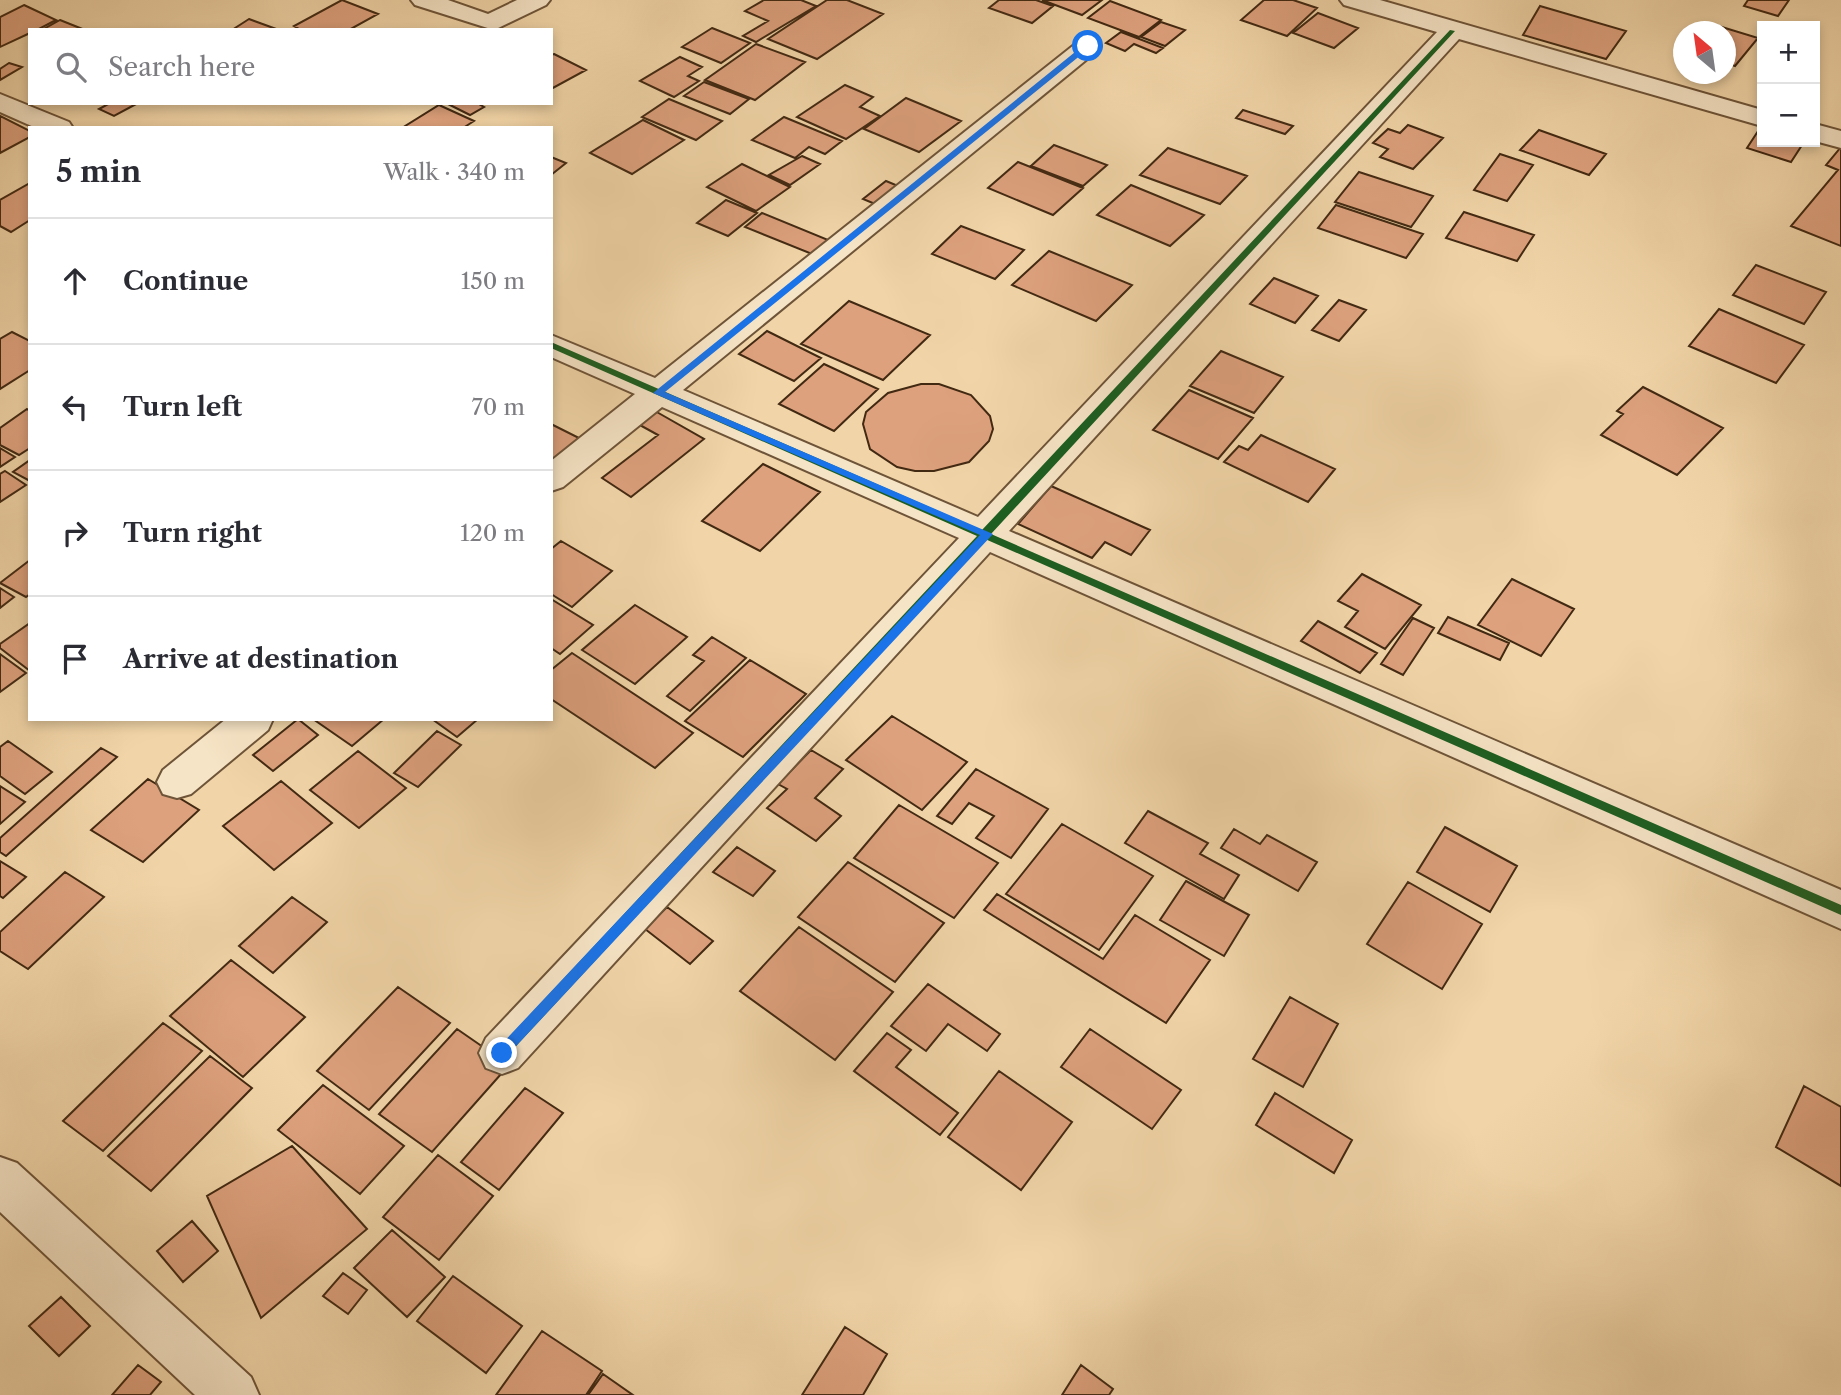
<!DOCTYPE html>
<html lang="en">
<head>
<meta charset="utf-8">
<style>
	body { margin:0; font-family:"Libre Caslon Text",serif; background:#f2f2f3; color:#2b2b33 }
	.controls { position:absolute; right:21px; top:21px; display:grid; overflow:hidden; border-radius:0px; box-shadow:0 4px 10px #0003 }
	.controls button { width:63px; height:63px; display:grid; place-items:center; padding:0; border:0; border-bottom:2px solid #e1e1e2; background:#fff; color:#2b2b33; font:35px sans-serif }
	.compass { position:absolute; left:1673px; top:21px; width:63px; height:63px; border-radius:50%; background:#fff; box-shadow:0 4px 10px #0003; rotate:331deg }
	.stop { position:absolute; width:21px; height:21px; margin:-16px; border:5px solid #1a73e8; border-radius:50%; background:#fff }
	.stop.end { background:#1a73e8; border-color:#fff; box-shadow:0 2px 7px #0008 }
	.list { margin:0; padding:0; list-style:none }
	h2 { display:flex; justify-content:space-between; align-items:center; height:91px; margin:0; padding:0 28px; font-size:30px }
	h2 small { font-size:23px; font-weight:400; color:#7c7c81 }
	.list li { display:grid; grid-template-columns:46px 1fr auto; gap:21px; align-items:center; box-sizing:border-box; height:126px; padding:0 28px; border-top:2px solid #e1e1e2 }
	.list b { display:block; font-size:26px; white-space:nowrap }
	.list em { font-size:23px; font-style:normal; color:#7c7c81 }
	.icon { flex:none; width:38px; height:38px; fill:none; stroke:currentColor; stroke-width:2; stroke-linecap:round; stroke-linejoin:round }
	.map { position:relative; flex:none; width:1841px; height:1395px; overflow:hidden }
	.search { position:absolute; background:#fff; box-shadow:0 4px 10px #0003; left:28px; top:28px; width:525px; height:77px; display:flex; align-items:center; gap:18px; box-sizing:border-box; padding:0 24px; border-radius:0px; color:#7c7c81; font-size:26px }
	.panel { position:absolute; background:#fff; box-shadow:0 4px 10px #0003; left:28px; top:126px; width:525px; height:595px; border-radius:0px }
	.map>svg:first-child { display:block }
	.building { fill:#dda17d; stroke:#422912; stroke-width:2 }
	.lines { fill:none; stroke-linecap:round; stroke-linejoin:round }
	.minor-casing { stroke:#6e5438; stroke-width:4 }
	.minor { fill:#f6e4c6; fill-rule:evenodd }
	.cycleway-casing { stroke:#f6e4c6; stroke-width:5 }
	.cycleway { fill:#1b5e20; fill-rule:evenodd }
	.route { fill:#1a73e8 }
</style>
</head>
<body>
<div class="map">
<svg width="1841" height="1395" viewBox="0 0 1841 1395">
	<rect width="100%" height="100%" fill="#f1d5a8"/>
	<filter id="stains"><feTurbulence type="fractalNoise" baseFrequency=".00286" numOctaves="4"/><feColorMatrix values="0 0 0 0 .2 0 0 0 0 .09 0 0 0 0 .02 0 0 0 .5 -.17"/></filter>
	<radialGradient id="worn" r=".72"><stop offset=".6" stop-color="#630" stop-opacity="0"/><stop offset="1" stop-color="#630" stop-opacity=".3"/></radialGradient>
	<!-- building -->
	<path class="building" d="M342,0L378,14L349,30H301L294,26Z
		M764,0H801L816,6L756,42L743,36L768,21L745,11Z
		M827,0H847L883,14L817,59L768,39Z
		M999,0H1036L1053,6L1032,23L989,8Z
		M1042,0H1102L1082,15Z
		M1264,0H1293L1317,8L1287,36L1241,20Z
		M1748,0H1789L1778,16L1744,6Z
		M1110,1L1161,20L1139,37L1088,18Z
		M24,5L56,20L37,30H30V33L0,47V17Z
		M1540,6L1626,31L1606,59L1523,35Z
		M1318,13L1358,28L1334,48L1293,33Z
		M249,19L279,30H232Z
		M60,20L85,30H42Z
		M1161,22L1185,30L1165,46L1141,37Z
		M1712,24L1758,38L1735,66L1726,63V32H1705Z
		M712,28L750,43L721,63L682,47Z
		M1121,32L1163,48L1156,53L1134,44L1125,51L1106,43Z
		M756,44L805,62L755,100L705,80Z
		M554,54L586,70L551,89V55Z
		M680,57L702,67L688,76L699,81L674,97L640,81Z
		M9,63L22,67L0,80V69Z
		M704,82L749,99L730,114L684,96Z
		M845,85L873,97L860,107L880,116L846,139L797,117Z
		M906,98L961,121L919,152L864,129Z
		M669,99L722,121L696,140L642,117Z
		M110,103H138L114,116L99,109Z
		M446,103H477L484,107L470,115Z
		M439,105L474,121L463,128H402Z
		M1243,110L1293,126L1285,134L1236,118Z
		M0,116L30,131V137L0,153Z
		M784,117L842,141L825,154L809,147L795,158L752,140Z
		M643,120L684,140L632,174L590,153Z
		M1408,125L1443,138L1413,169L1380,157L1388,149L1373,143L1388,129L1400,133Z
		M1762,125V142H1804L1791,162L1747,148Z
		M1539,130L1606,154L1589,175L1520,150Z
		M1054,145L1107,165L1083,186L1031,166Z
		M1841,147V246L1791,226L1838,170L1826,165Z
		M1168,148L1247,176L1220,204L1140,175Z
		M1500,154L1533,165L1507,201L1474,190Z
		M802,156L820,164L790,185L769,175Z
		M551,157L566,163L551,175Z
		M1018,162L1083,188L1053,215L988,188Z
		M742,164L790,187L756,211L707,187Z
		M1359,172L1433,196L1411,227L1335,202Z
		M886,181L903,188L880,206L863,199Z
		M30,183V220L11,232L0,226V200Z
		M1131,185L1204,215L1170,246L1097,215Z
		M726,200L757,213L728,236L697,223Z
		M1336,205L1423,234L1406,258L1318,228Z
		M1464,212L1534,235L1517,261L1446,238Z
		M762,213L833,242L817,256L745,227Z
		M961,226L1024,250L995,279L932,254Z
		M1049,251L1132,285L1096,321L1012,285Z
		M1756,265L1826,292L1804,324L1733,295Z
		M1274,278L1318,296L1295,323L1250,304Z
		M1339,300L1366,310L1339,341L1312,330Z
		M849,301L930,335L883,380L801,344Z
		M1719,309L1804,345L1776,383L1689,346Z
		M767,331L821,358L794,381L739,354Z
		M12,332L30,341V370L0,389V339Z
		M1221,351L1283,377L1254,413L1190,386Z
		M824,364L878,389L834,431L779,404Z
		M921,384H939L971,395L990,416L993,429L989,441L969,462L934,471H915L897,467L870,449L863,424L866,412L888,393Z
		M1643,387L1723,428L1677,475L1601,435L1623,414L1617,411Z
		M1189,390L1253,418L1218,459L1153,430Z
		M27,409L30,411V448L19,455L0,445V428Z
		M655,411L704,439L631,497L602,478L658,435L638,424Z
		M551,424L579,438L551,462Z
		M1261,435L1335,469L1308,502L1224,462L1239,446L1248,450Z
		M0,448L15,457L0,467Z
		M30,460V481L13,472Z
		M763,464L820,492L760,551L702,521Z
		M5,471L26,485L0,502V474Z
		M1051,486L1150,530L1131,555L1105,542L1092,558L1018,524Z
		M561,541L612,571L572,607L551,594V549Z
		M30,560V594L26,597L0,583Z
		M1362,574L1421,605L1385,649L1345,627L1358,611L1338,601Z
		M1512,579L1574,609L1541,656L1478,625Z
		M0,588L14,597L0,608Z
		M551,599L593,625L560,654L551,648Z
		M635,605L687,637L635,684L582,650Z
		M1448,617L1509,643L1500,660L1438,633Z
		M1413,618L1434,628L1403,675L1381,664Z
		M1318,621L1377,653L1360,673L1301,641Z
		M30,623V671L0,648V644Z
		M712,637L746,658L690,711L667,696L704,661L693,655Z
		M572,653L693,733L655,768L551,699V670Z
		M0,654L26,673L0,692Z
		M750,660L806,694L743,757L685,721Z
		M892,716L967,762L922,810L846,760Z
		M298,719L318,735L273,771L253,755Z
		M313,719H384L352,746Z
		M432,719H478L457,737Z
		M437,731L461,745L418,787L394,773Z
		M8,741L52,772L25,794L0,776V747Z
		M101,748L117,757L6,856L0,852V838Z
		M811,750L843,769L815,798L841,816L816,841L767,808L787,789L778,784Z
		M358,751L406,788L359,828L310,790Z
		M976,769L1048,809L1011,858L976,838L994,816L969,803L952,824L937,816Z
		M148,779L199,810L143,862L91,830Z
		M281,781L332,823L274,870L223,826Z
		M0,786L25,802L0,824Z
		M899,805L998,863L954,918L854,858Z
		M1148,811L1208,843L1200,854L1239,875L1224,899L1125,843Z
		M1062,824L1153,876L1099,950L1006,894Z
		M1445,827L1517,866L1490,912L1417,872Z
		M1234,829L1260,844L1267,835L1317,862L1298,891L1221,848Z
		M737,847L775,871L753,896L713,872Z
		M0,861L26,877L3,898L0,896Z
		M848,862L944,923L895,982L798,917Z
		M65,872L104,897L28,969L0,951V932Z
		M1186,881L1249,915L1224,956L1160,920Z
		M1408,882L1482,924L1442,989L1367,944Z
		M997,894L1103,959L1135,915L1210,960L1166,1023L984,910Z
		M292,897L327,922L273,973L239,946Z
		M667,907L713,941L690,964L645,929Z
		M799,927L893,992L835,1060L740,991Z
		M231,960L305,1017L243,1077L170,1016Z
		M928,984L1000,1034L987,1051L948,1024L926,1051L891,1026Z
		M398,987L450,1023L369,1110L317,1071Z
		M1290,997L1338,1024L1303,1087L1253,1059Z
		M163,1023L202,1051L103,1151L63,1121Z
		M457,1029L509,1065L432,1152L379,1114Z
		M1090,1029L1181,1090L1152,1129L1061,1067Z
		M887,1033L911,1050L896,1067L958,1113L940,1135L854,1071Z
		M210,1056L252,1088L151,1191L108,1156Z
		M999,1071L1072,1122L1021,1190L948,1137Z
		M323,1085L404,1146L360,1194L278,1130Z
		M1804,1086L1841,1107V1186L1776,1147Z
		M525,1088L563,1113L499,1190L461,1162Z
		M1275,1093L1352,1140L1334,1173L1256,1125Z
		M292,1146L367,1229L261,1318L207,1196Z
		M438,1155L493,1196L439,1260L383,1217Z
		M192,1221L218,1251L183,1282L157,1251Z
		M392,1230L445,1277L407,1317L354,1268Z
		M343,1273L367,1290L348,1314L323,1296Z
		M453,1276L522,1326L486,1373L417,1321Z
		M61,1297L90,1326L59,1356L29,1326Z
		M845,1327L887,1354L863,1395H802Z
		M542,1331L602,1371L586,1395H496Z
		M138,1365L161,1382L150,1395H112Z
		M1081,1365L1113,1389L1109,1395H1062Z
		M603,1374L633,1395H588Z"/>
	<g class="lines">
		<!-- minor casing -->
		<g class="minor-casing">
			<path id="minor" d="M411,0H448L488,14L517,0H550L546,5L494,30L415,5Z
				M1340,0H1380L1762,110V126L1459,39L1009,531L1841,890V929L990,552L518,1068L502,1074L486,1068L479,1053L486,1038L959,538L662,407L563,487L551,491V461L635,394L551,357V335L655,378L1079,41H1097L1101,46L1097,51L683,390L978,517L1437,32L1344,5Z
				M0,94L69,122L73,128H36L0,112Z
				M1815,124L1841,131V148L1815,141Z
				M226,719H273L268,730L191,794L177,798L163,794L157,782L163,770Z
				M0,1157L17,1163L251,1377L259,1395H195L0,1212Z"/>
		</g>
		<!-- minor -->
		<use href="#minor" class="minor"/>
		<!-- cycleway casing -->
		<g class="cycleway-casing">
			<path id="cycleway" d="M1450,30L1455,31L991,534L1841,905V915L985,539L506,1057L502,1059L498,1057L496,1053L498,1049L977,536L551,348V342L982,530Z"/>
		</g>
		<!-- cycleway -->
		<use href="#cycleway" class="cycleway"/>
	</g>
	<!-- route -->
	<path class="route" d="M1085,44L1092,46L665,392L993,534L506,1057H497V1049L980,535L653,393Z"/>
	<rect width="100%" height="100%" filter="url(#stains)"/>
	<rect width="100%" height="100%" fill="url(#worn)"/>
</svg>
<div class="controls">
<button>+</button>
<button>−</button>
</div>
<svg class="compass" viewBox="-18 -18 36 36"><path d="M0-13l5 13h-10z" fill="#e53935"/><path d="M0 13l5-13h-10z" fill="#7c7c81"/></svg>
<div class="stop" style="left:1088px;top:46px"></div>
<div class="stop end" style="left:502px;top:1053px"></div>
<div class="search"><svg class="icon" aria-label="search" viewBox="0 0 24 24"><circle cx="10" cy="10" r="6"/><path d="M15 15l6 6"/></svg>Search here</div>
<section class="panel">
<h2>5 min<small>Walk · 340 m</small></h2>
<ul class="list">
<li><svg class="icon" aria-label="ahead" viewBox="0 0 24 24"><path d="M12 20V5M6 11l6-6 6 6"/></svg><div><b>Continue</b></div><em>150 m</em></li>
<li><svg class="icon" aria-label="left" viewBox="0 0 24 24"><path d="M17 20v-9H6M10 6l-5 5 5 5"/></svg><div><b>Turn left</b></div><em>70 m</em></li>
<li><svg class="icon" aria-label="right" viewBox="0 0 24 24"><path d="M7 20v-9h11M14 6l5 5-5 5"/></svg><div><b>Turn right</b></div><em>120 m</em></li>
<li><svg class="icon" aria-label="arrive" viewBox="0 0 24 24"><path d="M6 21V4h12l-3 4 3 4H6"/></svg><div><b>Arrive at destination</b></div></li>
</ul>
</section>
</div>
</body>
</html>
